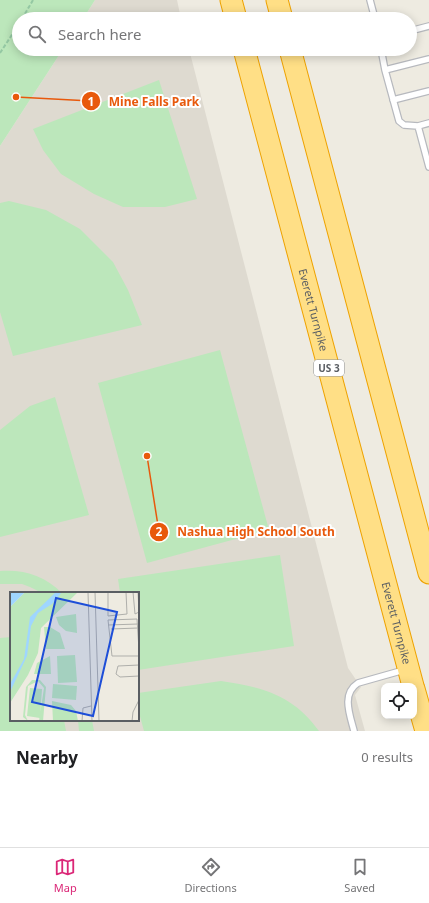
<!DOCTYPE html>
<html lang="en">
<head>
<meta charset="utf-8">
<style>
	body { margin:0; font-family:"Noto Sans",sans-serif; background:#f2f2f2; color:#202124 }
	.controls { position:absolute; right:12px; bottom:12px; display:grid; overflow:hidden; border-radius:8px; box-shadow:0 2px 10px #0003 }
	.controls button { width:36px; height:36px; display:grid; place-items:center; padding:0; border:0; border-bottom:1px solid #e0e0e0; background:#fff; color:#202124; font:20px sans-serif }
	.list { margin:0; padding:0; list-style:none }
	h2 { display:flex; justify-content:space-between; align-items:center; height:52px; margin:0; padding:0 16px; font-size:17px }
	h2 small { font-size:13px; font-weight:400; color:#757577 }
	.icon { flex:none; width:22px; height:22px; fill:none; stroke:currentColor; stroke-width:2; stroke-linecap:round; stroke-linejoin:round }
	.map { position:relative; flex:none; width:429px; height:731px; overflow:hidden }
	.search { position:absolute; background:#fff; box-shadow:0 2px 10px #0003; left:12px; right:12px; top:12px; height:44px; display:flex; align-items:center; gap:10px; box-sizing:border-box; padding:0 14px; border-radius:22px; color:#757577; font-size:15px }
	.sheet { height:116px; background:#fff }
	nav { display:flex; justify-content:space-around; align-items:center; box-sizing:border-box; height:56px; border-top:1px solid #e0e0e0; background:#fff; font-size:11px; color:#757577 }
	nav a { display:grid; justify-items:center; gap:2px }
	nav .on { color:#db2777 }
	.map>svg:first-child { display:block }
	.education { fill:#dedad0; fill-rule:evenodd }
	.green { fill:#bce7bb }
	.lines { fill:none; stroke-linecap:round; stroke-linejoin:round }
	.service-casing { stroke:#b7b9be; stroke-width:8 }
	.motorway-casing { stroke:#eea200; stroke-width:23 }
	.path { stroke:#94c8a3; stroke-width:2; stroke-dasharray:4 2; stroke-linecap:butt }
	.service { stroke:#fff; stroke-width:5.5 }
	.motorway { stroke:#ffdf86; stroke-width:21 }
	.labels { text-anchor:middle; stroke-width:4; stroke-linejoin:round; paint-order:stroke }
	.shield { fill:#fff; stroke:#8c8e92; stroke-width:1 }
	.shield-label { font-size:10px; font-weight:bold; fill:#5a5e63 }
	.street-label { font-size:11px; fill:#5a5e63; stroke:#fff }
	.inset-road { fill:none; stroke:#afafab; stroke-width:1 }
	.view { fill:#1d4ed8; fill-opacity:0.15; stroke:#1d4ed8; stroke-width:2 }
	.inset-edge { fill:none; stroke:#5a5e63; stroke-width:2 }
	.leader { fill:none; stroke:#e8590c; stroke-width:1.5 }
	.callout-dot { fill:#e8590c; stroke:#fff; stroke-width:1.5 }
	.mark-label { font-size:12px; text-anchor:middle; font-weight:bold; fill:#fff }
	.callout-label { font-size:12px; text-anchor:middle; font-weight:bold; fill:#e8590c; stroke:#fff; stroke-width:4; stroke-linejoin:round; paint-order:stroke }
</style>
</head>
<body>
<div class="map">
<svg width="429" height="731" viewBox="0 0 429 731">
	<rect width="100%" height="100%" fill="#eeebe1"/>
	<!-- education -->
	<path class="education" d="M95,0H177L181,19H83Z
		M63,49H189L348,668L361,687L355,695L365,731H0V146ZM11,593H138V720H11Z"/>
	<!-- green -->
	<path class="green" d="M0,0H95L83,19H19V49H63L0,146Z
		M159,80L197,199L165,207H123L94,194L61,174L43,150L33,129Z
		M9,201L46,210L80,229L113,262L128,290L142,325L13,356L0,312V203Z
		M220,350L269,530L147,563L98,383Z
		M55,397L89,515L0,537V430L30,406Z
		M280,555L294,646L138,670V593H120L118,579Z
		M0,571C24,569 45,576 62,593H42L30,587L22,584H0Z
		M11,637V720H64L66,731H0V638Z
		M221,681C263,687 293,695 319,731H144L138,709V693Z
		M78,720H92L94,731H79Z"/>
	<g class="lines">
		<!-- service casing -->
		<g class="service-casing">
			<path id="service" d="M370,0L375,19
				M410,31L429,26
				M381,49L385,70
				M429,59L385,70L399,121L404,125L418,126L429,123
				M393,100L429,91
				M418,126L429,167
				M354,731C350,715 341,694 358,683L404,670"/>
		</g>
		<!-- motorway casing -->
		<g class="motorway-casing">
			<g id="motorway">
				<path d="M231,0L236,19"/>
				<path d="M277,0L282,19"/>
				<path id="s1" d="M244,49L413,686"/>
				<path d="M290,49L429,573"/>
				<path d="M414,689L426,731"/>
			</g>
		</g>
		<!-- path -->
		<path class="path" d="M22,19L33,0
			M0,53L19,24"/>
		<!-- service -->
		<use href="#service" class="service"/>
		<!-- motorway -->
		<use href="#motorway" class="motorway"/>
	</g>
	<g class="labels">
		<!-- shield labels -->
		<rect class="shield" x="314" y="360" width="30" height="16" rx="3"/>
		<g class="shield-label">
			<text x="329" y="372">US 3</text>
		</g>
		<!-- street labels -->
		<g class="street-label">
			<text dy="4" stroke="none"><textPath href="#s1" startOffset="270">Everett Turnpike</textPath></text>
			<text dy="4" stroke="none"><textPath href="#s1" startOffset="594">Everett Turnpike</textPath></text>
		</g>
	</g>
	<!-- overview -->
	<g transform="translate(10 592)">
		<rect width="129" height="129" fill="#eeebe1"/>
		<path d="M15,0H68L31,36L28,61L18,83L0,111V15ZM66,22L67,41L56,39L49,33L46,25ZM34,35H40L50,41L55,57H36ZM65,63L67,90L48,91L47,64ZM40,64L41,82H24L27,71ZM22,88H30L36,95L33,129H29L34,96L28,89L18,94L15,123L18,129L13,125L16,95ZM43,92L67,94L66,108L42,106ZM20,96L32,97L30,126L17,124ZM42,109L61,113L66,119L68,129H43Z" fill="#bce7bb"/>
		<path d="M0,0H15L0,15ZM46,0H52L42,12L28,21L21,34L17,64L0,100V92L14,67L20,25Z" fill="#9fd6ff"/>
		<path class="inset-road" d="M78,0L82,129M85,0L89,129M98,0V24L117,22L116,0M123,0L125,22L129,20L128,0M98,33L128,32M101,37L128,36M129,58L127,27L98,28L102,64H129M129,73L108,74L106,82L110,85L129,84M72,129L73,116L81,114M122,129L123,120L129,108"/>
		<path class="view" d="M46,6L107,20L83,124L22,110Z"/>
		<rect width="129" height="129" class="inset-edge"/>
	</g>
	<!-- callouts -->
	<path class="leader" d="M16 97L91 101M147 456L159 532"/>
	<g class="callout-dot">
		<circle cx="16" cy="97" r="4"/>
		<circle cx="147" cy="456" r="4"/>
		<circle cx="91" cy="101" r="10"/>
		<circle cx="159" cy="532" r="10"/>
	</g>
	<g class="mark-label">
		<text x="91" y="106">1</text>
		<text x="159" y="536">2</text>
	</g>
	<g class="callout-label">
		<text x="154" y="106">Mine Falls Park</text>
		<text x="256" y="536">Nashua High School South</text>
	</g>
</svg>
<div class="controls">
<button><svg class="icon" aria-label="locate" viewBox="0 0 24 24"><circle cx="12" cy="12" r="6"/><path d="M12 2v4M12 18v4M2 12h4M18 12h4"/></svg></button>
</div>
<div class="search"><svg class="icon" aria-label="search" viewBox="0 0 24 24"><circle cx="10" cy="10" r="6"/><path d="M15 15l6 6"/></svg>Search here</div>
</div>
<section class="sheet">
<h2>Nearby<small>0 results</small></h2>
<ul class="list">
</ul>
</section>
<nav>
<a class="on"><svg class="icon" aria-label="map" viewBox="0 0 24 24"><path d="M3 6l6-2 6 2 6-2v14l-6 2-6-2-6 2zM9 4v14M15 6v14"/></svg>Map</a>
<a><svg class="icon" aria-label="directions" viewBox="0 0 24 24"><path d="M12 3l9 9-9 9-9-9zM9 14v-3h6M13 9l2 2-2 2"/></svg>Directions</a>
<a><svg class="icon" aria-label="saved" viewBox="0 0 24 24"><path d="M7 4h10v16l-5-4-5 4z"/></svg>Saved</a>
</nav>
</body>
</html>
